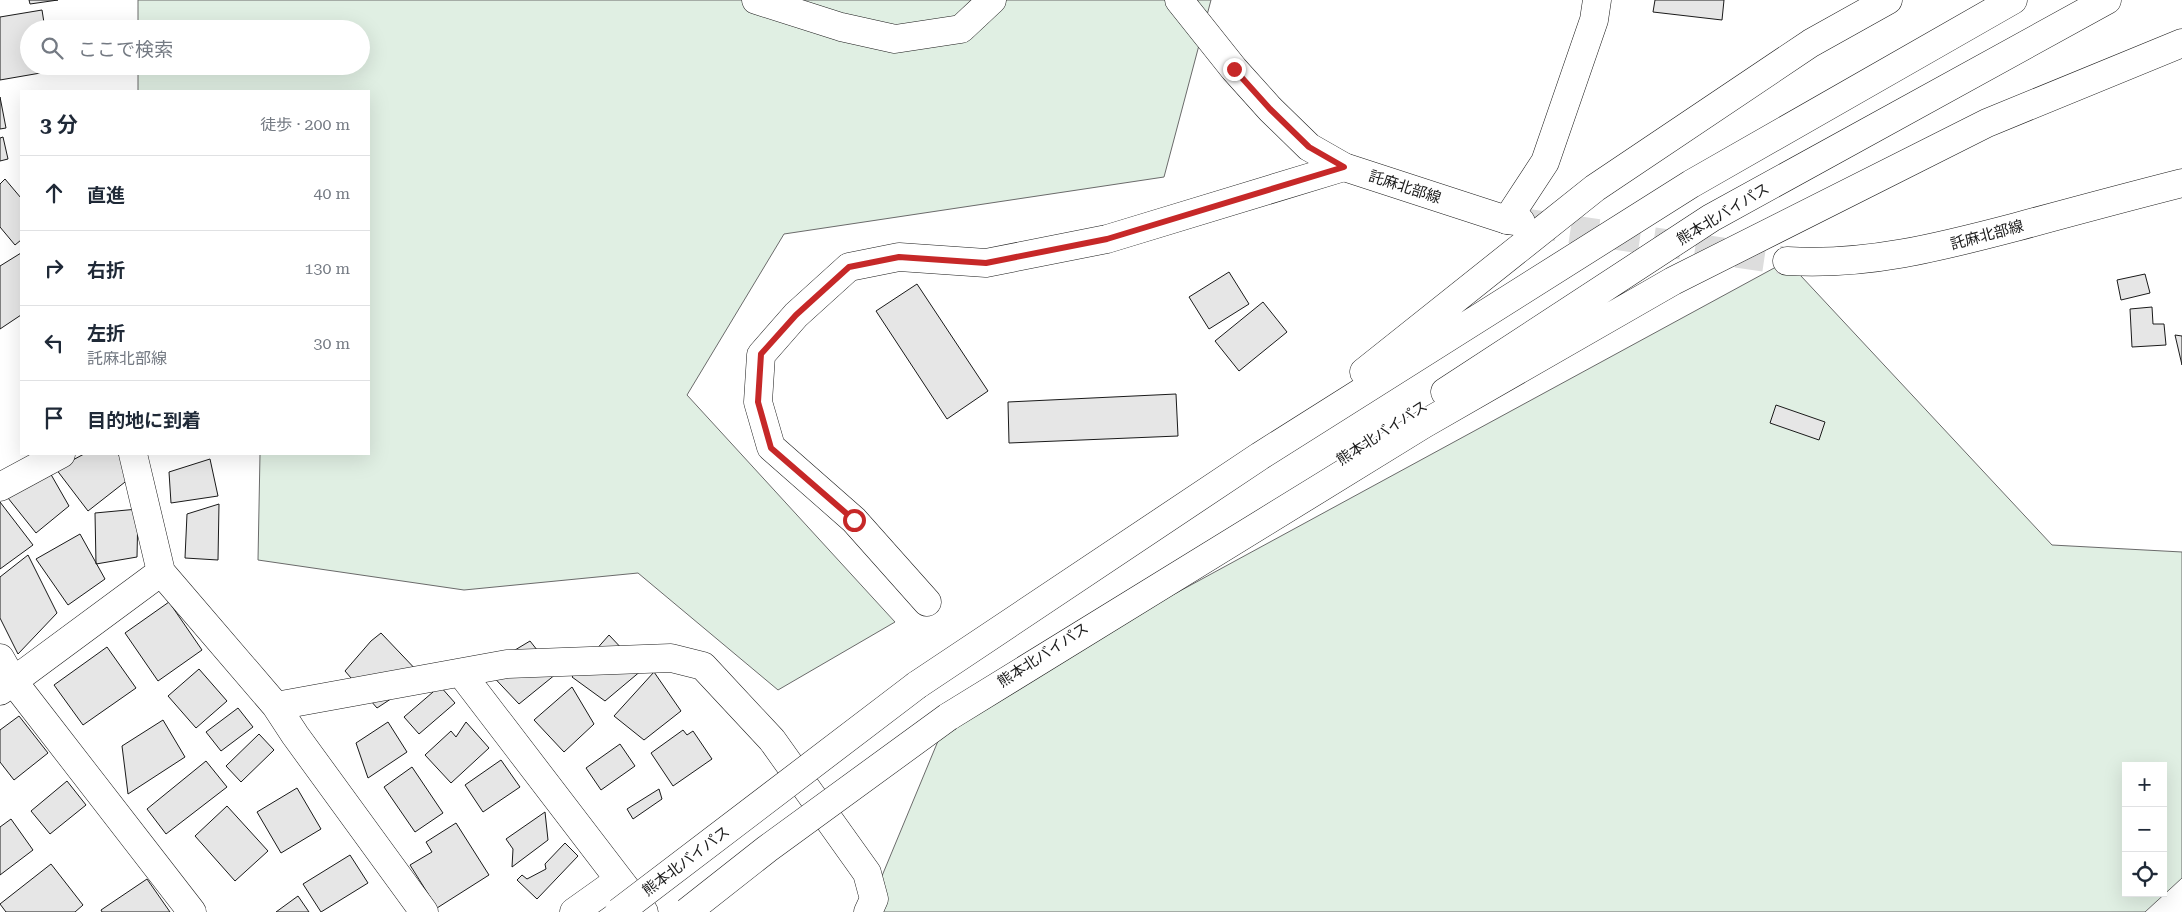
<!DOCTYPE html>
<html lang="ja">
<head>
<meta charset="utf-8">
<style>
	body { margin:0; font-family:"Roboto Serif","Noto Sans JP",serif; background:#f2f2f3; color:#1f2937 }
	.controls { position:absolute; right:15px; bottom:15px; display:grid; overflow:hidden; border-radius:0px; box-shadow:0 5px 20px #0002 }
	.controls button { width:45px; height:45px; display:grid; place-items:center; padding:0; border:0; border-bottom:1px solid #e0e1e3; background:#fff; color:#1f2937; font:25px sans-serif }
	.stop { position:absolute; width:15px; height:15px; margin:-11px; border:4px solid #c62828; border-radius:50%; background:#fff }
	.stop.end { background:#c62828; border-color:#fff; box-shadow:0 1px 5px #0008 }
	.list { margin:0; padding:0; list-style:none }
	h2 { display:flex; justify-content:space-between; align-items:center; height:65px; margin:0; padding:0 20px; font-size:21px }
	h2 small { font-size:16px; font-weight:400; color:#747a83 }
	.list li { display:grid; grid-template-columns:32px 1fr auto; gap:15px; align-items:center; box-sizing:border-box; height:75px; padding:0 20px; border-top:1px solid #e0e1e3 }
	.list b { display:block; font-size:19px; white-space:nowrap }
	.list p { margin:0; font-size:16px; white-space:nowrap; color:#747a83 }
	.list em { font-size:16px; font-style:normal; color:#747a83 }
	.icon { flex:none; width:28px; height:28px; fill:none; stroke:currentColor; stroke-width:2; stroke-linecap:round; stroke-linejoin:round }
	.map { position:relative; flex:none; width:2182px; height:912px; overflow:hidden }
	.search { position:absolute; background:#fff; box-shadow:0 5px 20px #0002; left:20px; top:20px; width:350px; height:55px; display:flex; align-items:center; gap:12px; box-sizing:border-box; padding:0 18px; border-radius:28px; color:#747a83; font-size:19px }
	.panel { position:absolute; background:#fff; box-shadow:0 5px 20px #0002; left:20px; top:90px; width:350px; height:365px; border-radius:0px }
	.map>svg:first-child { display:block }
	.green { fill:#e0efe3; stroke:#6a6a6a; fill-rule:evenodd }
	.building { fill:#e6e6e6; stroke:#1a1a1a }
	.lines { fill:none; stroke-linecap:round; stroke-linejoin:round }
	.major-tunnel { stroke:#ddd; stroke-width:28; stroke-dasharray:28 14; stroke-linecap:butt }
	.minor-casing { stroke:#1a1a1a; stroke-width:29 }
	.major-casing { stroke:#1a1a1a; stroke-width:29 }
	.highway-casing { stroke:#1a1a1a; stroke-width:29 }
	.minor { stroke:#fff; stroke-width:28 }
	.major { stroke:#fff; stroke-width:28 }
	.highway { stroke:#fff; stroke-width:28 }
	.highway-bridge-casing { stroke:#1a1a1a; stroke-width:29; stroke-linecap:butt }
	.highway-bridge { stroke:#fff; stroke-width:28 }
	.route { stroke:#c62828; stroke-width:6 }
	.labels { text-anchor:middle; stroke-width:4; stroke-linejoin:round; paint-order:stroke }
	.street-label { font-size:15px; fill:#1a1a1a; stroke:#fff }
</style>
</head>
<body>
<div class="map">
<svg width="2182" height="912" viewBox="0 0 2182 912">
	<rect width="100%" height="100%" fill="#fff"/>
	<!-- green -->
	<path class="green" d="M138,0H1211L1164,177L784,234L687,395L895,622L778,690L638,573L464,590L258,560L260,454H369V91H138V66H361V29H138Z
		M1787,261L2052,545L2182,552V878L2145,912H867L948,717ZM2126,766H2163V893H2126Z"/>
	<!-- building -->
	<path class="building" d="M29,0H58L30,4Z
		M1655,0H1724L1722,20L1653,12Z
		M42,10L45,29H29V66H51L52,71L0,80V17Z
		M0,97L6,128L0,129Z
		M3,137L8,159L0,161V138Z
		M5,179L21,198V240L15,245L0,227V184Z
		M21,253V315L0,329V266Z
		M1229,272L1249,304L1209,329L1189,297Z
		M2145,274L2150,293L2121,300L2117,280Z
		M917,284L988,391L947,419L876,311Z
		M1263,302L1287,332L1239,371L1215,341Z
		M2152,307L2153,324H2164L2166,345L2132,347L2130,309Z
		M2175,335L2182,336V365Z
		M1176,394L1178,436L1009,443L1008,402Z
		M1776,405L1825,422L1819,440L1770,423Z
		M84,454H118L134,475L88,511L56,469Z
		M210,459L218,496L171,503L169,472Z
		M45,464L69,506L36,533L4,493Z
		M0,502L33,545L0,569Z
		M219,504L218,560L185,558L187,514Z
		M138,509L137,557L96,564L95,513Z
		M80,534L105,579L68,605L36,559Z
		M28,555L57,613L18,654L0,618V577Z
		M169,602L202,650L158,681L125,633Z
		M381,633L421,675L403,691L377,708L345,671L371,641Z
		M609,635L642,670L605,701L572,677Z
		M530,641L556,674L519,704L485,668Z
		M107,647L136,688L83,725L54,685Z
		M199,669L227,701L196,728L168,696Z
		M654,672L681,711L644,740L614,716Z
		M440,686L455,703L419,734L404,717Z
		M572,687L594,724L564,752L534,720Z
		M238,708L253,727L221,751L206,732Z
		M19,716L48,753L14,780L0,762V730Z
		M163,720L185,757L128,794L122,746Z
		M388,722L407,752L368,778L356,743Z
		M466,722L489,748L451,783L425,755L451,731L456,737Z
		M683,730L687,735L693,731L712,759L673,786L651,753Z
		M259,734L274,750L241,782L226,766Z
		M620,744L635,766L601,790L586,768Z
		M501,760L520,787L483,812L465,785Z
		M206,761L227,787L166,834L147,809Z
		M412,767L443,813L415,832L384,787Z
		M67,781L86,805L50,834L31,811Z
		M297,788L321,829L281,853L257,812Z
		M659,789L662,799L633,819L627,809Z
		M227,806L268,851L235,881L195,836Z
		M545,812L548,840L512,867L513,849L506,839Z
		M11,819L33,850L0,875V827Z
		M456,823L489,875L437,908L410,865L432,852L426,842Z
		M565,843L578,856L537,899L517,880L522,875L527,879L546,869L545,864Z
		M350,855L368,883L321,912L303,884Z
		M51,864L83,905L75,912H6L0,904Z
		M147,879L170,912H102L101,910Z
		M298,896L309,912H276Z"/>
	<g class="lines">
		<!-- major-tunnel -->
		<path class="major-tunnel" d="M1529,223L1787,261"/>
		<!-- minor casing -->
		<g class="minor-casing">
			<path id="minor" d="M756,0L841,27L895,39L961,29L992,0
				M1507,220L1545,162L1594,20L1597,0
				M133,454L161,572
				M0,487L61,454
				M927,602L854,520L771,447L758,402L761,355L796,315L849,267L899,257L986,263L1107,239L1344,167
				M0,658L13,681L192,912
				M461,673L644,912
				M0,691L161,572L276,706L295,735L424,912
				M276,706L507,664L671,658L703,666L772,740L867,873L874,899L868,912
				M574,912L619,880"/>
		</g>
		<!-- major casing -->
		<g class="major-casing">
			<path id="major" d="M1179,0L1234,69L1270,109L1309,147L1344,167L1507,220L1521,222
				M1787,261C1866,266 1940,247 2016,227C2071,212 2127,197 2182,183"/>
		</g>
		<!-- highway casing -->
		<g class="highway-casing">
			<path id="highway" d="M1364,372L1595,188L1811,43L1888,0
				M1445,392L1711,218L2107,0
				M917,685L1260,456L1691,184L2013,0
				M948,717L1424,424L1673,281L1987,123L2182,43"/>
		</g>
		<!-- minor -->
		<use href="#minor" class="minor"/>
		<!-- major -->
		<use href="#major" class="major"/>
		<!-- highway -->
		<use href="#highway" class="highway"/>
		<!-- highway-bridge casing -->
		<g class="highway-bridge-casing">
			<path id="highway-bridge" d="M619,912L917,685
				M687,912L767,849L948,717"/>
		</g>
		<!-- highway-bridge -->
		<use href="#highway-bridge" class="highway-bridge"/>
	</g>
	<g class="lines">
		<!-- route -->
		<path class="route" d="M854,520L771,448L758,402L761,354L796,315L849,267L899,257L986,263L1107,239L1344,167L1309,147L1270,109L1234,69"/>
	</g>
	<g class="labels">
		<!-- street labels -->
		<g class="street-label">
			<text transform="translate(1405 187) rotate(18)" y="5">託麻北部線</text>
			<text transform="translate(1723 214) rotate(-31)" y="5">熊本北バイパス</text>
			<text transform="translate(1987 235) rotate(-15)" y="5">託麻北部線</text>
			<text transform="translate(1382 433) rotate(-33)" y="5">熊本北バイパス</text>
			<text transform="translate(1043 655) rotate(-33)" y="5">熊本北バイパス</text>
			<text transform="translate(686 861) rotate(-37)" y="5">熊本北バイパス</text>
		</g>
	</g>
</svg>
<div class="controls">
<button>+</button>
<button>−</button>
<button><svg class="icon" aria-label="locate" viewBox="0 0 24 24"><circle cx="12" cy="12" r="6"/><path d="M12 2v4M12 18v4M2 12h4M18 12h4"/></svg></button>
</div>
<div class="stop" style="left:854px;top:520px"></div>
<div class="stop end" style="left:1234px;top:69px"></div>
<div class="search"><svg class="icon" aria-label="search" viewBox="0 0 24 24"><circle cx="10" cy="10" r="6"/><path d="M15 15l6 6"/></svg>ここで検索</div>
<section class="panel">
<h2>3 分<small>徒歩 · 200 m</small></h2>
<ul class="list">
<li><svg class="icon" aria-label="ahead" viewBox="0 0 24 24"><path d="M12 20V5M6 11l6-6 6 6"/></svg><div><b>直進</b></div><em>40 m</em></li>
<li><svg class="icon" aria-label="right" viewBox="0 0 24 24"><path d="M7 20v-9h11M14 6l5 5-5 5"/></svg><div><b>右折</b></div><em>130 m</em></li>
<li><svg class="icon" aria-label="left" viewBox="0 0 24 24"><path d="M17 20v-9H6M10 6l-5 5 5 5"/></svg><div><b>左折</b><p>託麻北部線</p></div><em>30 m</em></li>
<li><svg class="icon" aria-label="arrive" viewBox="0 0 24 24"><path d="M6 21V4h12l-3 4 3 4H6"/></svg><div><b>目的地に到着</b></div></li>
</ul>
</section>
</div>
</body>
</html>
